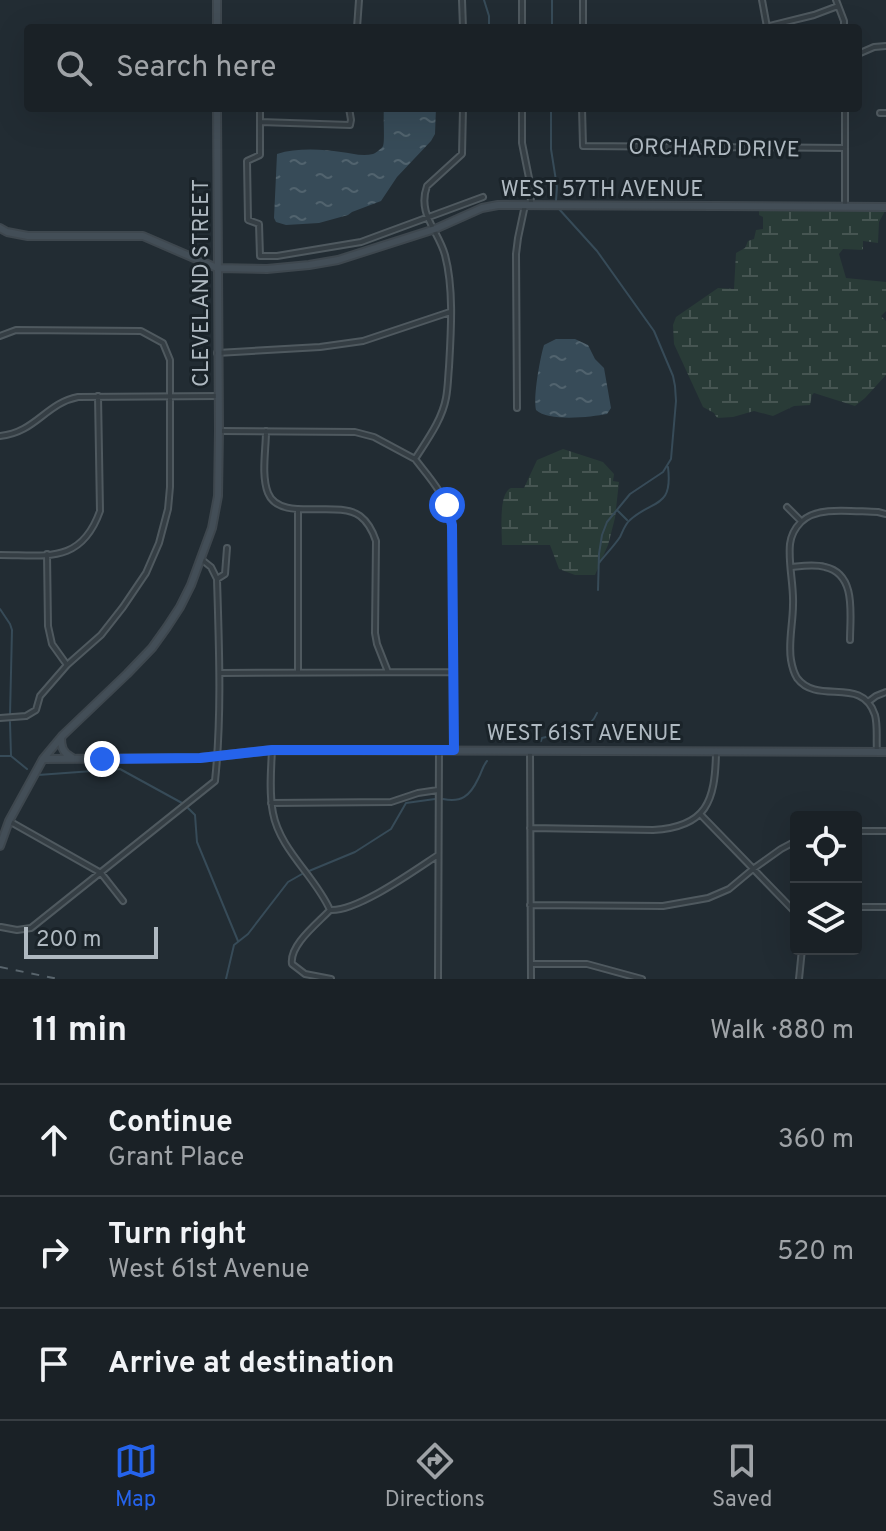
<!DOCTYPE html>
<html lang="en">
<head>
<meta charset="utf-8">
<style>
	body { margin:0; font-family:Overpass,sans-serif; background:#23292e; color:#f1f3f6 }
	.controls { position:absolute; right:24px; bottom:24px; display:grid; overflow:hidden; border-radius:8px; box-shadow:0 8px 32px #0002 }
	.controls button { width:72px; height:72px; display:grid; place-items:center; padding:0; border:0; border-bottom:2px solid #383e43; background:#1a2126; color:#f1f3f6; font:40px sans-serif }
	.scale { position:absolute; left:24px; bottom:20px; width:134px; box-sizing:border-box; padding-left:8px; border:4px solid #afb9c1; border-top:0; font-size:22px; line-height:28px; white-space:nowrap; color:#afb9c1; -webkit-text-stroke:6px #1a2329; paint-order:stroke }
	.stop { position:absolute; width:24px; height:24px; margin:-18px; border:6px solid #2563eb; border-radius:50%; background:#fff }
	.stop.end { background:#2563eb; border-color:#fff; box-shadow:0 2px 8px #0008 }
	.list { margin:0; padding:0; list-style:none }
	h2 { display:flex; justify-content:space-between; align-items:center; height:104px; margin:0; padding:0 32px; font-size:34px }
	h2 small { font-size:26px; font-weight:400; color:#9fa3a7 }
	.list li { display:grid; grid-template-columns:52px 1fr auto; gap:24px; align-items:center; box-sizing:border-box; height:112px; padding:0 32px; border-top:2px solid #383e43 }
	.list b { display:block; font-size:30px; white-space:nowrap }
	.list p { margin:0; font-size:26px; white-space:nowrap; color:#9fa3a7 }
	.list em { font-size:26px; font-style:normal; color:#9fa3a7 }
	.icon { flex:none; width:44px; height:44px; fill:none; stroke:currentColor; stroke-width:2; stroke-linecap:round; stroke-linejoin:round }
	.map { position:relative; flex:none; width:886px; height:979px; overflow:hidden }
	.search { position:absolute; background:#1a2126; box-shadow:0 8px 32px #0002; left:24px; right:24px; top:24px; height:88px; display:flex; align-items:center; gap:20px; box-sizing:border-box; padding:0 28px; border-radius:8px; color:#9fa3a7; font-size:30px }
	.sheet { height:440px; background:#1a2126 }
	nav { display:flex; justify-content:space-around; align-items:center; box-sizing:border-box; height:112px; border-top:2px solid #383e43; background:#1a2126; font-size:22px; color:#9fa3a7 }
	nav a { display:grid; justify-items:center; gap:4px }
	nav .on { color:#2563eb }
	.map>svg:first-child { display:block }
	.wetland { fill:url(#wetland-marsh) }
	.water { fill:url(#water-ripples) }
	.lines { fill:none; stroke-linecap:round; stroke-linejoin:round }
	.stream { stroke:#374b58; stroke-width:2 }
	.street-casing { stroke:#4f595f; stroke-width:8 }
	.secondary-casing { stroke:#3e474e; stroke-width:10 }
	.street { stroke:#353e44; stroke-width:4 }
	.secondary { stroke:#434e57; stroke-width:6 }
	.rail { stroke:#59656d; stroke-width:2; stroke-dasharray:8 8; stroke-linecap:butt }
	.route { stroke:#2563eb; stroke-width:10 }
	.labels { text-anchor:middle; stroke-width:6; stroke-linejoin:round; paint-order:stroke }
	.street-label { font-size:22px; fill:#afb9c1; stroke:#1a2329 }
</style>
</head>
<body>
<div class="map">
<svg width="886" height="979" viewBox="0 0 886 979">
	<defs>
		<pattern id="wetland-marsh" width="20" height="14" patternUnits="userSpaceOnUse" patternTransform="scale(2)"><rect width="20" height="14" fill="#293b37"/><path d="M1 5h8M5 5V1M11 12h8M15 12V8" fill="none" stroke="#465552"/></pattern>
		<pattern id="water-ripples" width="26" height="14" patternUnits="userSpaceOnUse" patternTransform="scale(2)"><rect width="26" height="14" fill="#374b58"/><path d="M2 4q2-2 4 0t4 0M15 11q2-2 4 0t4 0" fill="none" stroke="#51636e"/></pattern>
	</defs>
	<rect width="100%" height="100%" fill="#222c33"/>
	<!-- wetland -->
	<path class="wetland" d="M759,210L885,211L879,222L878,243L863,241V250L843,249L839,254L846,278L886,282V311L881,316L886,321V375L865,398L855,406L814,393L812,395L810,405L794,406L773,416L754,411L733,417L717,418L714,413L703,407L674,344L673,325L676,317L718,288L734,289L736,253L745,248L748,241L754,239L756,230L763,229V217L759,215Z
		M563,449L603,462L614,474L613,481L619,482L615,518L608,545L595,575H575L559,569L550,545H502C502,533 498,493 511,488C512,488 523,488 524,488L537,460Z"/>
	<!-- water -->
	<path class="water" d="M384,108H436L435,134L431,141L397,177L381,201L352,212L348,215L319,223L286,225L276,222L274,218L277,154C296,148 321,149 341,152C351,153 362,157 373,154C376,153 381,149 383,146C385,142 383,116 384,108Z
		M556,339H575L588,345L595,359L604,368L611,408L607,414C591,417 549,422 536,410C533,397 540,358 544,345Z"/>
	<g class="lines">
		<!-- stream -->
		<path class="stream" d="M484,0L489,16V28
			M552,28V0
			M551,108V149L557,187L556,201
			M559,209L597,251L654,331L673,376L675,386L676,401L671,459L663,472L630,494L607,522L602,535L599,554L598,590
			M618,511L627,520
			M599,563C606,554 614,546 620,537C623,531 625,524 630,520C653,499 673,509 668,467
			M0,609L10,624L12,630L10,715
			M10,722L11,756L27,769
			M541,741L542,738L546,737C565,734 589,733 597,713
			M0,756H11
			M38,775L120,769L182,803
			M443,799C461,803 470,796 478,779C482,772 482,767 487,761
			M188,808L195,815L197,842L238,941
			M309,871L355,852L391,829L406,803L435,799
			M226,979L234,945L248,934L288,882L302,874"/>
		<!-- street casing -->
		<g class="street-casing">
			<path id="street" d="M462,0L463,28
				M583,0V28
				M762,0L767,27
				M836,0L844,21V28
				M357,28L359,0
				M522,28V0
				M761,28L814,15L838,6
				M858,54L874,47L886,46
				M260,108V155L247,161L248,220L259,224L260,256H277L361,242L483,197
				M522,108V143L530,183L531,204
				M582,108L583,146L845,148
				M845,108V206
				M880,113H886
				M260,122L350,125L351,120L349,108
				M0,336L16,330L141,331L163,343L170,360V487L168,509L159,543L146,573L123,607L101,635L67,665L40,696L36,710L26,716L0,718
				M217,353L320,347L363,341L450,312
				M517,408L516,254L518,238L525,205
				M220,431L355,432L374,437L415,459
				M266,431C266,450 261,475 268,493C280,523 337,499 360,516C368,522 373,532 376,541L375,633L377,644L388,672
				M0,436C35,433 46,403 78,397L218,396
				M787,507L801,521
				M47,554L48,626L52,644L67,665
				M0,555C47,555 81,564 100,511L98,396
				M792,567C802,566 814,564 825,567C857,574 850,615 850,640
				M217,579L225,574L227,548
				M298,672V509
				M220,673L453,672
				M868,702L876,696L886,692
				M272,750C271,770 269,793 273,813C280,850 315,876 330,910
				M454,750L452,525C445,494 434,483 415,459C427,440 442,420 446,398C448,388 448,377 449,367C451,332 454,289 445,255C438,230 417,214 427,186L462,154L463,108
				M530,752L531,979
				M877,752C876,740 878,726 875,715C862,675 818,706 797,678C794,673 792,666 791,660C788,643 793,623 793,605C794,585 788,564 790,544C791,536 795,528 801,522C817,505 856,512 878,512L886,514
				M271,803L391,802L418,793L438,790
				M701,815L796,913
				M9,821L101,873L123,901
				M530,828L653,830C707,827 715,801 716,753
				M856,831H886
				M530,905L663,906L708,898L729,889L753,869L781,849L796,841
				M856,907H886
				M1,927L17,930L31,928L215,781C222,714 219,646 217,579L211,567L201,559
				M531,964H587L642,979
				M331,979L305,974L292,964C289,945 318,923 330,910C357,912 415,870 438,855
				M438,979L439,750
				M799,979L802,949"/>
		</g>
		<!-- secondary casing -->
		<g class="secondary-casing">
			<path id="secondary" d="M217,0V28
				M0,228L7,232L28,236H143L217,268L267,269L309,265L338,260L435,229L482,208L498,205L886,207
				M61,738C61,747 63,753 71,757
				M43,759L200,758L272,750L886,752
				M0,846L9,821L43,759L63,735L127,674L152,648L167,627L180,607L191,585L212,528L218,496L219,431L217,108"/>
		</g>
		<!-- street -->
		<use href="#street" class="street"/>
		<!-- secondary -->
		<use href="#secondary" class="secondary"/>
		<!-- rail -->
		<path class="rail" d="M0,967L58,979"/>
	</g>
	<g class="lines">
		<!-- route -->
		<path class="route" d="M102,759L200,758L272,750H454L452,525L447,505"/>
	</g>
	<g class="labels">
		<!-- street labels -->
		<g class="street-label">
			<text transform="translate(714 147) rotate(1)" y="8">ORCHARD DRIVE</text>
			<text x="602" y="196">WEST 57TH AVENUE</text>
			<text transform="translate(200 283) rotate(-90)" y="8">CLEVELAND STREET</text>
			<text x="584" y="740">WEST 61ST AVENUE</text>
		</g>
	</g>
</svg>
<div class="controls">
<button><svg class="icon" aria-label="locate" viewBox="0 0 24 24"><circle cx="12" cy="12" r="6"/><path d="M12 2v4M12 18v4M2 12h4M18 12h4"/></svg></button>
<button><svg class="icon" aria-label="layers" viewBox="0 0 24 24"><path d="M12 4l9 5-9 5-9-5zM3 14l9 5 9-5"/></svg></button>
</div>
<div class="scale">200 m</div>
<div class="stop" style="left:447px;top:505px"></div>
<div class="stop end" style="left:102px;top:759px"></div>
<div class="search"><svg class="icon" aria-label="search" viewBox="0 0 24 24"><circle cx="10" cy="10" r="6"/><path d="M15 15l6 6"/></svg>Search here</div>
</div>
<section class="sheet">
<h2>11 min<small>Walk · 880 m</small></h2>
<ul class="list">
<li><svg class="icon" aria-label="ahead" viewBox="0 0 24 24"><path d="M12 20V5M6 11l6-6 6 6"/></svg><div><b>Continue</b><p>Grant Place</p></div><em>360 m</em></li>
<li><svg class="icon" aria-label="right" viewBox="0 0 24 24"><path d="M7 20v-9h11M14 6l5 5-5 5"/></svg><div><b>Turn right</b><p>West 61st Avenue</p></div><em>520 m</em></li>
<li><svg class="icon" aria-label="arrive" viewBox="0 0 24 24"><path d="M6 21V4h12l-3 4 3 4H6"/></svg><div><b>Arrive at destination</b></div></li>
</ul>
</section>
<nav>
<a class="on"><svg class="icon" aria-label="map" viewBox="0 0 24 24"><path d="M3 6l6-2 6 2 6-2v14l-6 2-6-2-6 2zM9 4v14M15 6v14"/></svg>Map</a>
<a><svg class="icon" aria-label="directions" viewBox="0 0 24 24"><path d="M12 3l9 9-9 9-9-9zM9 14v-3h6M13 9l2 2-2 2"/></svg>Directions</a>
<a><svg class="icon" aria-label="saved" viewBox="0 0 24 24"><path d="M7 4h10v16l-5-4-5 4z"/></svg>Saved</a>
</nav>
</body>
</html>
